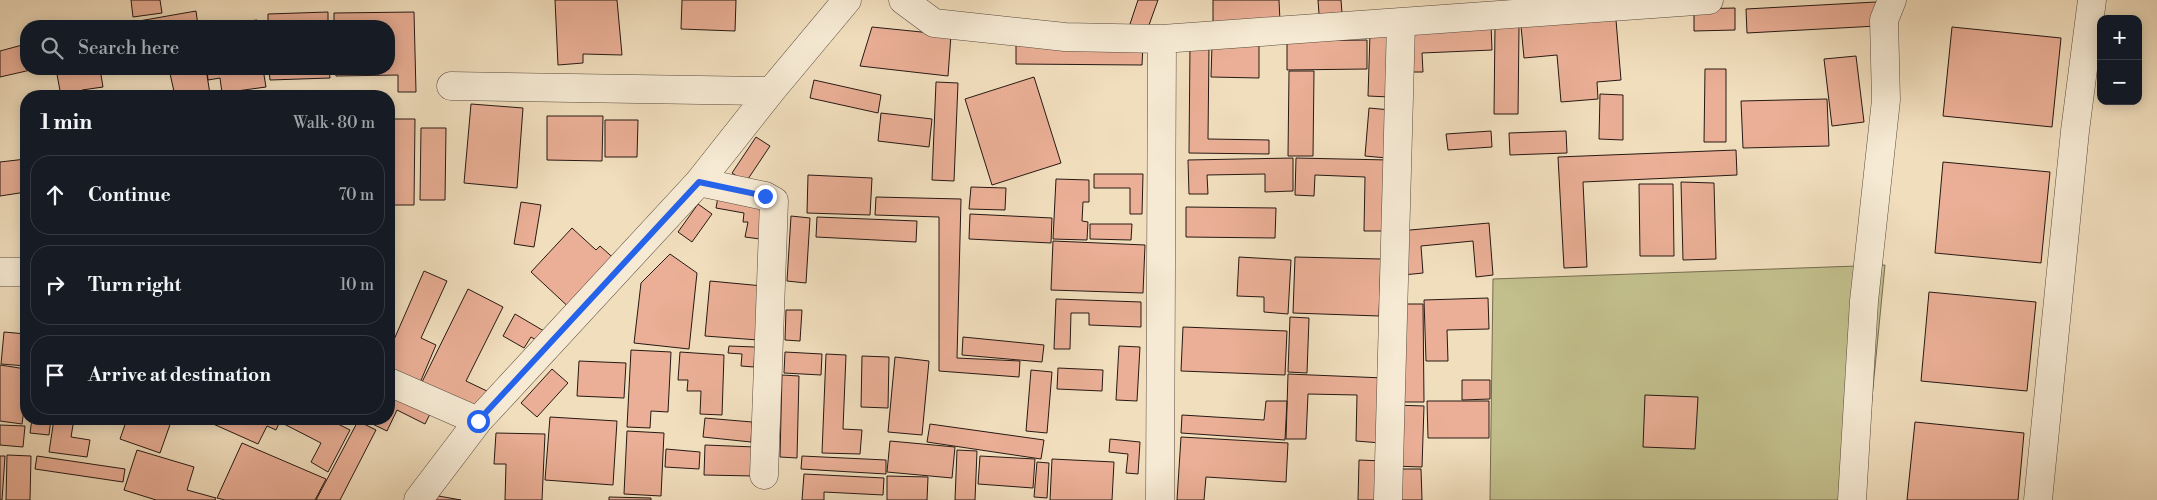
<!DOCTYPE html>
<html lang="en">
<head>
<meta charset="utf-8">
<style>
	body { margin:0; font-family:"Libre Bodoni",serif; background:#20242c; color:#f1f3f6 }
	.controls { position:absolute; right:15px; top:15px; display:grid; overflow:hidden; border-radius:10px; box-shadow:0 2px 12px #0003 }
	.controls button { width:45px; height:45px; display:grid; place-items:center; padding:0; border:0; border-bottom:1px solid #363941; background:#171b24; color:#f1f3f6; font:25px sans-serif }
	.stop { position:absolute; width:15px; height:15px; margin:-11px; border:4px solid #2563eb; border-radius:50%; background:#fff }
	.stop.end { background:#2563eb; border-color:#fff; box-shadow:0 1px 5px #0008 }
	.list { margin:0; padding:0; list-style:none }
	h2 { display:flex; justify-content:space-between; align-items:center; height:65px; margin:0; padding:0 20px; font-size:21px }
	h2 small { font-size:16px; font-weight:400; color:#9ea1a6 }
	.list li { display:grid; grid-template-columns:32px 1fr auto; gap:15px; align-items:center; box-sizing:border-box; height:80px; margin:0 10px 10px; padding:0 10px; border:1px solid #363941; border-radius:20px }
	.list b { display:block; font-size:19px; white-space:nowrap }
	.list em { font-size:16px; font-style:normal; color:#9ea1a6 }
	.icon { flex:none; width:28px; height:28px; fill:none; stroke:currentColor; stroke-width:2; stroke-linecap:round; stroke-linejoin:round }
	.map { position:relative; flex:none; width:2157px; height:500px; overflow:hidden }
	.search { position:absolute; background:#171b24; box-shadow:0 2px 12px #0003; left:20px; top:20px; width:375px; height:55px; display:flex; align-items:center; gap:12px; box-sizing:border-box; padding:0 18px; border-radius:20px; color:#9ea1a6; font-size:19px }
	.panel { position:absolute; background:#171b24; box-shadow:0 2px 12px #0003; left:20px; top:90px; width:375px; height:335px; border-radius:20px }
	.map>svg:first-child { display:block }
	.green { fill:#c2bf8c; stroke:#746c50 }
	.building { fill:#eaaf96; stroke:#261913 }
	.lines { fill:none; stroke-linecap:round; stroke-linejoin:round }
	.minor-casing { stroke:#594a3e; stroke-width:29 }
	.minor { stroke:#f6ead4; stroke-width:28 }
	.route { stroke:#2563eb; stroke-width:6 }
</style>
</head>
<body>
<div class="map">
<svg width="2157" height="500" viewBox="0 0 2157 500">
	<rect width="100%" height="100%" fill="#f1debd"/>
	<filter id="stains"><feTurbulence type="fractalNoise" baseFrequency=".004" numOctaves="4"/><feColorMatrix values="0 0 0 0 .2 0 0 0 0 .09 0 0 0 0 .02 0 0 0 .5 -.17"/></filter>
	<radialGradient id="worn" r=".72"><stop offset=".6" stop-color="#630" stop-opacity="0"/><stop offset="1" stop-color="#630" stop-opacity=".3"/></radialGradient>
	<!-- green -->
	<path class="green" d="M1885,265L1862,500H1490L1493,279Z"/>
	<!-- building -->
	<path class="building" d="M131,0H160L162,13L133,17Z
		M555,0H617L622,55L583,54V63L558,65Z
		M682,0H736L735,31L681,29Z
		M1138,0H1158L1145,36L1128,30Z
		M1213,0H1279L1280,21L1213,23Z
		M1318,0H1341L1342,13L1319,14Z
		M1876,2L1877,26L1747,33L1746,9Z
		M1735,8V30L1694,31V9Z
		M196,11L198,26H116V25Z
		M328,12V26H268V14Z
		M414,12L416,92H398V75L336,76L335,69H389V26H334V13Z
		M257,20L258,26H207Z
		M1616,20L1621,80L1597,82L1598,99L1561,102L1557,55L1524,58L1521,26Z
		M1491,25L1492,50L1422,53L1423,72H1404L1403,28Z
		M872,27L951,35L948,76L860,66Z
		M1495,27H1519L1518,114H1494Z
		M1952,27L2061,38L2052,127L1943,116Z
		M1370,34L1392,35L1390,97L1368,96Z
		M1367,40V69L1287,70V41Z
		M26,44V69H35L0,77V51Z
		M1016,44L1143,45L1142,65L1016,64Z
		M1190,45H1209L1208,139L1269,140V154L1189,153Z
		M1212,45L1259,46V78L1211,77Z
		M1856,56L1864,122L1832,126L1824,59Z
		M56,69H100L103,87L82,90L83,96H61Z
		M169,69H206L210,94L175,96Z
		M207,69H263L266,87L222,93L220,78L208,80Z
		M269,69H329L330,78L270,80Z
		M1705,69H1726V142H1704Z
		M1289,71H1314L1313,156H1288Z
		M1034,77L1061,163L992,185L965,99Z
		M814,80L881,95L878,113L810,98Z
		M936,82L958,83L954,181L932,180Z
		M1600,94L1623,95V140L1599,139Z
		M1827,99L1829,146L1743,148L1741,101Z
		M471,104L523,108L517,188L464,183Z
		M1369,108L1391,110L1387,158L1365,156Z
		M881,113L932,119L929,147L878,141Z
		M547,116H603L602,161L547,160Z
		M389,119H415L414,205H389Z
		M605,120H638L637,157H605Z
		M421,128H446L445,200H420Z
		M1491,131L1492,147L1448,150L1446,134Z
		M1566,131L1567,153L1510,155L1509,133Z
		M756,137L770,146L746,182L732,173Z
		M1736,150L1737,175L1583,182L1587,267L1564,268L1558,157Z
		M1293,158V191L1265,192V174L1207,175L1208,194H1189L1188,160Z
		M1296,158L1389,160L1387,231H1364L1365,177L1315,175L1314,196L1295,195Z
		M26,159V192L0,196V162Z
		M1943,162L2050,172L2041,263L1935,253Z
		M1094,174H1143L1142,214H1130V188H1094Z
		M808,175L872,178L870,215L807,213Z
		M1056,179L1089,180V202H1083L1082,221L1088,222L1087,240L1053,239Z
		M1681,182L1714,183L1716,259L1683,260Z
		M1639,184H1673L1674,256H1640Z
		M971,187L1006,188L1005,210L969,209Z
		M718,197L762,204L760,239L745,237L748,222H743L744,213L716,208Z
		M876,197L961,199L957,358L1020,361L1019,377L939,371V217L875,215Z
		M521,202L541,205L534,247L514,244Z
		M698,204L712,214L692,242L678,232Z
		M1186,207L1276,208L1275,238L1186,237Z
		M970,214L1052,218L1051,243L969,239Z
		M791,216L810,218L806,283L787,281Z
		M817,217L917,221L916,242L816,237Z
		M1489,223L1493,275L1476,277L1473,241L1421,246L1423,273L1403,275L1399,231Z
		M1090,224H1132L1131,240L1090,239Z
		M572,228L596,250L600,246L619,263L574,312L531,272Z
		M1053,241L1145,245L1143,293L1051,290Z
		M670,254L697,273L689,349L634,343L641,283Z
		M1239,257L1291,260L1288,314L1264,312V297L1237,296Z
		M1295,257L1381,259L1379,316L1293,313Z
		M424,271L447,281L421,338L436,345L419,385L389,371V351Z
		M710,281L763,286L758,340L705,336Z
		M468,289L503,307L466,381L489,392L479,412L421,384Z
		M1929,292L2036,302L2027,391L1921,381Z
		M1488,298L1489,329L1447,330L1448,361H1426L1424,300Z
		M1056,299L1141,302V327L1089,325V313H1071L1070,349H1054Z
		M1401,304H1423L1424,402H1402Z
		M786,310H802L800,341L785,340Z
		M515,314L549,334L544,345L531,337L524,348L503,336Z
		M1290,317L1309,318L1307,373L1288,372Z
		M1183,327L1287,331L1285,375L1181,371Z
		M4,332L26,334V366L1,364Z
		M963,337L1044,345L1042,362L962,355Z
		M729,346L755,347L754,367L741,366L742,354L728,353Z
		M1119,346L1140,347L1137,401L1116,400Z
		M631,350L671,352L668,412L651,411L650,428L627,427Z
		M680,352L724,355L722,415L700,414L701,391H687L688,380H678Z
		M785,352L822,354L821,375L784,373Z
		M826,354L846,355L843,429L862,430L860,454L822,453Z
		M862,356L889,357L888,408L861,407Z
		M895,357L929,361L922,435L888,432Z
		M579,361L626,363L624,398L577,396Z
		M0,365L26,369V394L22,424L0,421Z
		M1058,368L1103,370L1102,391L1057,389Z
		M552,369L568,383L537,417L521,403Z
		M1031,370L1052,372L1047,433L1026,431Z
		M1288,374L1384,378L1381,443L1356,441L1357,395L1308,394L1306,439H1286Z
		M782,375L799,376L797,458L780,457Z
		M1462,380H1490V399L1462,400Z
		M389,387L433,408L425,424L397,410L387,431L362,419H389Z
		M1645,395L1698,397L1695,449L1643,447Z
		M1266,401H1287L1285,440L1181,433L1182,415L1264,420Z
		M1427,401H1489V438H1428Z
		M1394,405L1424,406L1422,467L1393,466Z
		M550,417L617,421L613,485L545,480Z
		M705,418L752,422L751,442L703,437Z
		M32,419H51L49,435L30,433Z
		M54,419H74L71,437L90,440L87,457L49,452Z
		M127,419H172L160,453L120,439Z
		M213,419H281L276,430L267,426L258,444L211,423Z
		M287,419H328L350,430L328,472L311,462L321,443L284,424Z
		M358,421L376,430L340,500H316Z
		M1915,422L2024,433L2018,500H1907Z
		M930,424L1044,440L1041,459L927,442Z
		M0,425L25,426L23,447L0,445Z
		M627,431L664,433L661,496L624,494Z
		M496,433L545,434L542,500H505L506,464H494Z
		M1181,437L1288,443L1286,482L1206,477L1204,500H1177Z
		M1110,439L1140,442L1138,474L1126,473L1128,454L1109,452Z
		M890,441L955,447L952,478L887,472Z
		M242,443L326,479L315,500H225L217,498Z
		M705,445L755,447L754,476L704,475Z
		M666,449L700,452L699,469L665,467Z
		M137,450L194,467L187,490L216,498L215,500H156L124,490Z
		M957,450L977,451L975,500H955Z
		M7,455L31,456L30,500H6Z
		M0,456H5L2,500H0Z
		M37,456L125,469L123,482L35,469Z
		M802,456L886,460V474L801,469Z
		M980,456L1035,459L1033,488L978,484Z
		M1052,459L1114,462L1112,500H1050Z
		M1359,460L1384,461L1382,500H1358Z
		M1037,462L1049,463L1047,498L1034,497Z
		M1393,469H1421L1422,500H1394Z
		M804,474L884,478L883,495L824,492V500H802Z
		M887,476L928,477L927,500H887Z
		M433,495L461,500H432Z
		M609,497L651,498V500H609Z"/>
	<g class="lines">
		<!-- minor casing -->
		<g class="minor-casing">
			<path id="minor" d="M903,0L934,23L1065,37L1162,39L1709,0
				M451,86L771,91
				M699,182L765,196L774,201L764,475
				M0,272H26
				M389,382L478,421
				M418,500L478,421L699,182L771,91L847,0
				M1160,500L1162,39
				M1388,500L1401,23
				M1852,500L1864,301L1886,100L1884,20L1892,0
				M2038,500L2075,131L2092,0"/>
		</g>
		<!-- minor -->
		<use href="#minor" class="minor"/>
	</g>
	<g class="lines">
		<!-- route -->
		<path class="route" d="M478,421L699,182L765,196"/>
	</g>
	<rect width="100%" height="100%" filter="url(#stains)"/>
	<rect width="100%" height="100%" fill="url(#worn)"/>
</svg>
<div class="controls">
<button>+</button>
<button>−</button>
</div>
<div class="stop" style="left:478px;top:421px"></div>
<div class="stop end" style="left:765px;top:196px"></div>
<div class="search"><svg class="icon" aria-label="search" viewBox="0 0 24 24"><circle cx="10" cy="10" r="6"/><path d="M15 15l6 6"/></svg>Search here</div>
<section class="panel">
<h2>1 min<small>Walk · 80 m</small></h2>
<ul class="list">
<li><svg class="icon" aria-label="ahead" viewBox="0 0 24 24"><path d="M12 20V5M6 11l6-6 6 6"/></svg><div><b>Continue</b></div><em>70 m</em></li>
<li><svg class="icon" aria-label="right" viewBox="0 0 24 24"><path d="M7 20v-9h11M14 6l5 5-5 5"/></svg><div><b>Turn right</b></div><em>10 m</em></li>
<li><svg class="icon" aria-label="arrive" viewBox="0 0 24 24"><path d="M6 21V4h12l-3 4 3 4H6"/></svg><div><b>Arrive at destination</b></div></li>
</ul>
</section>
</div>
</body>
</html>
